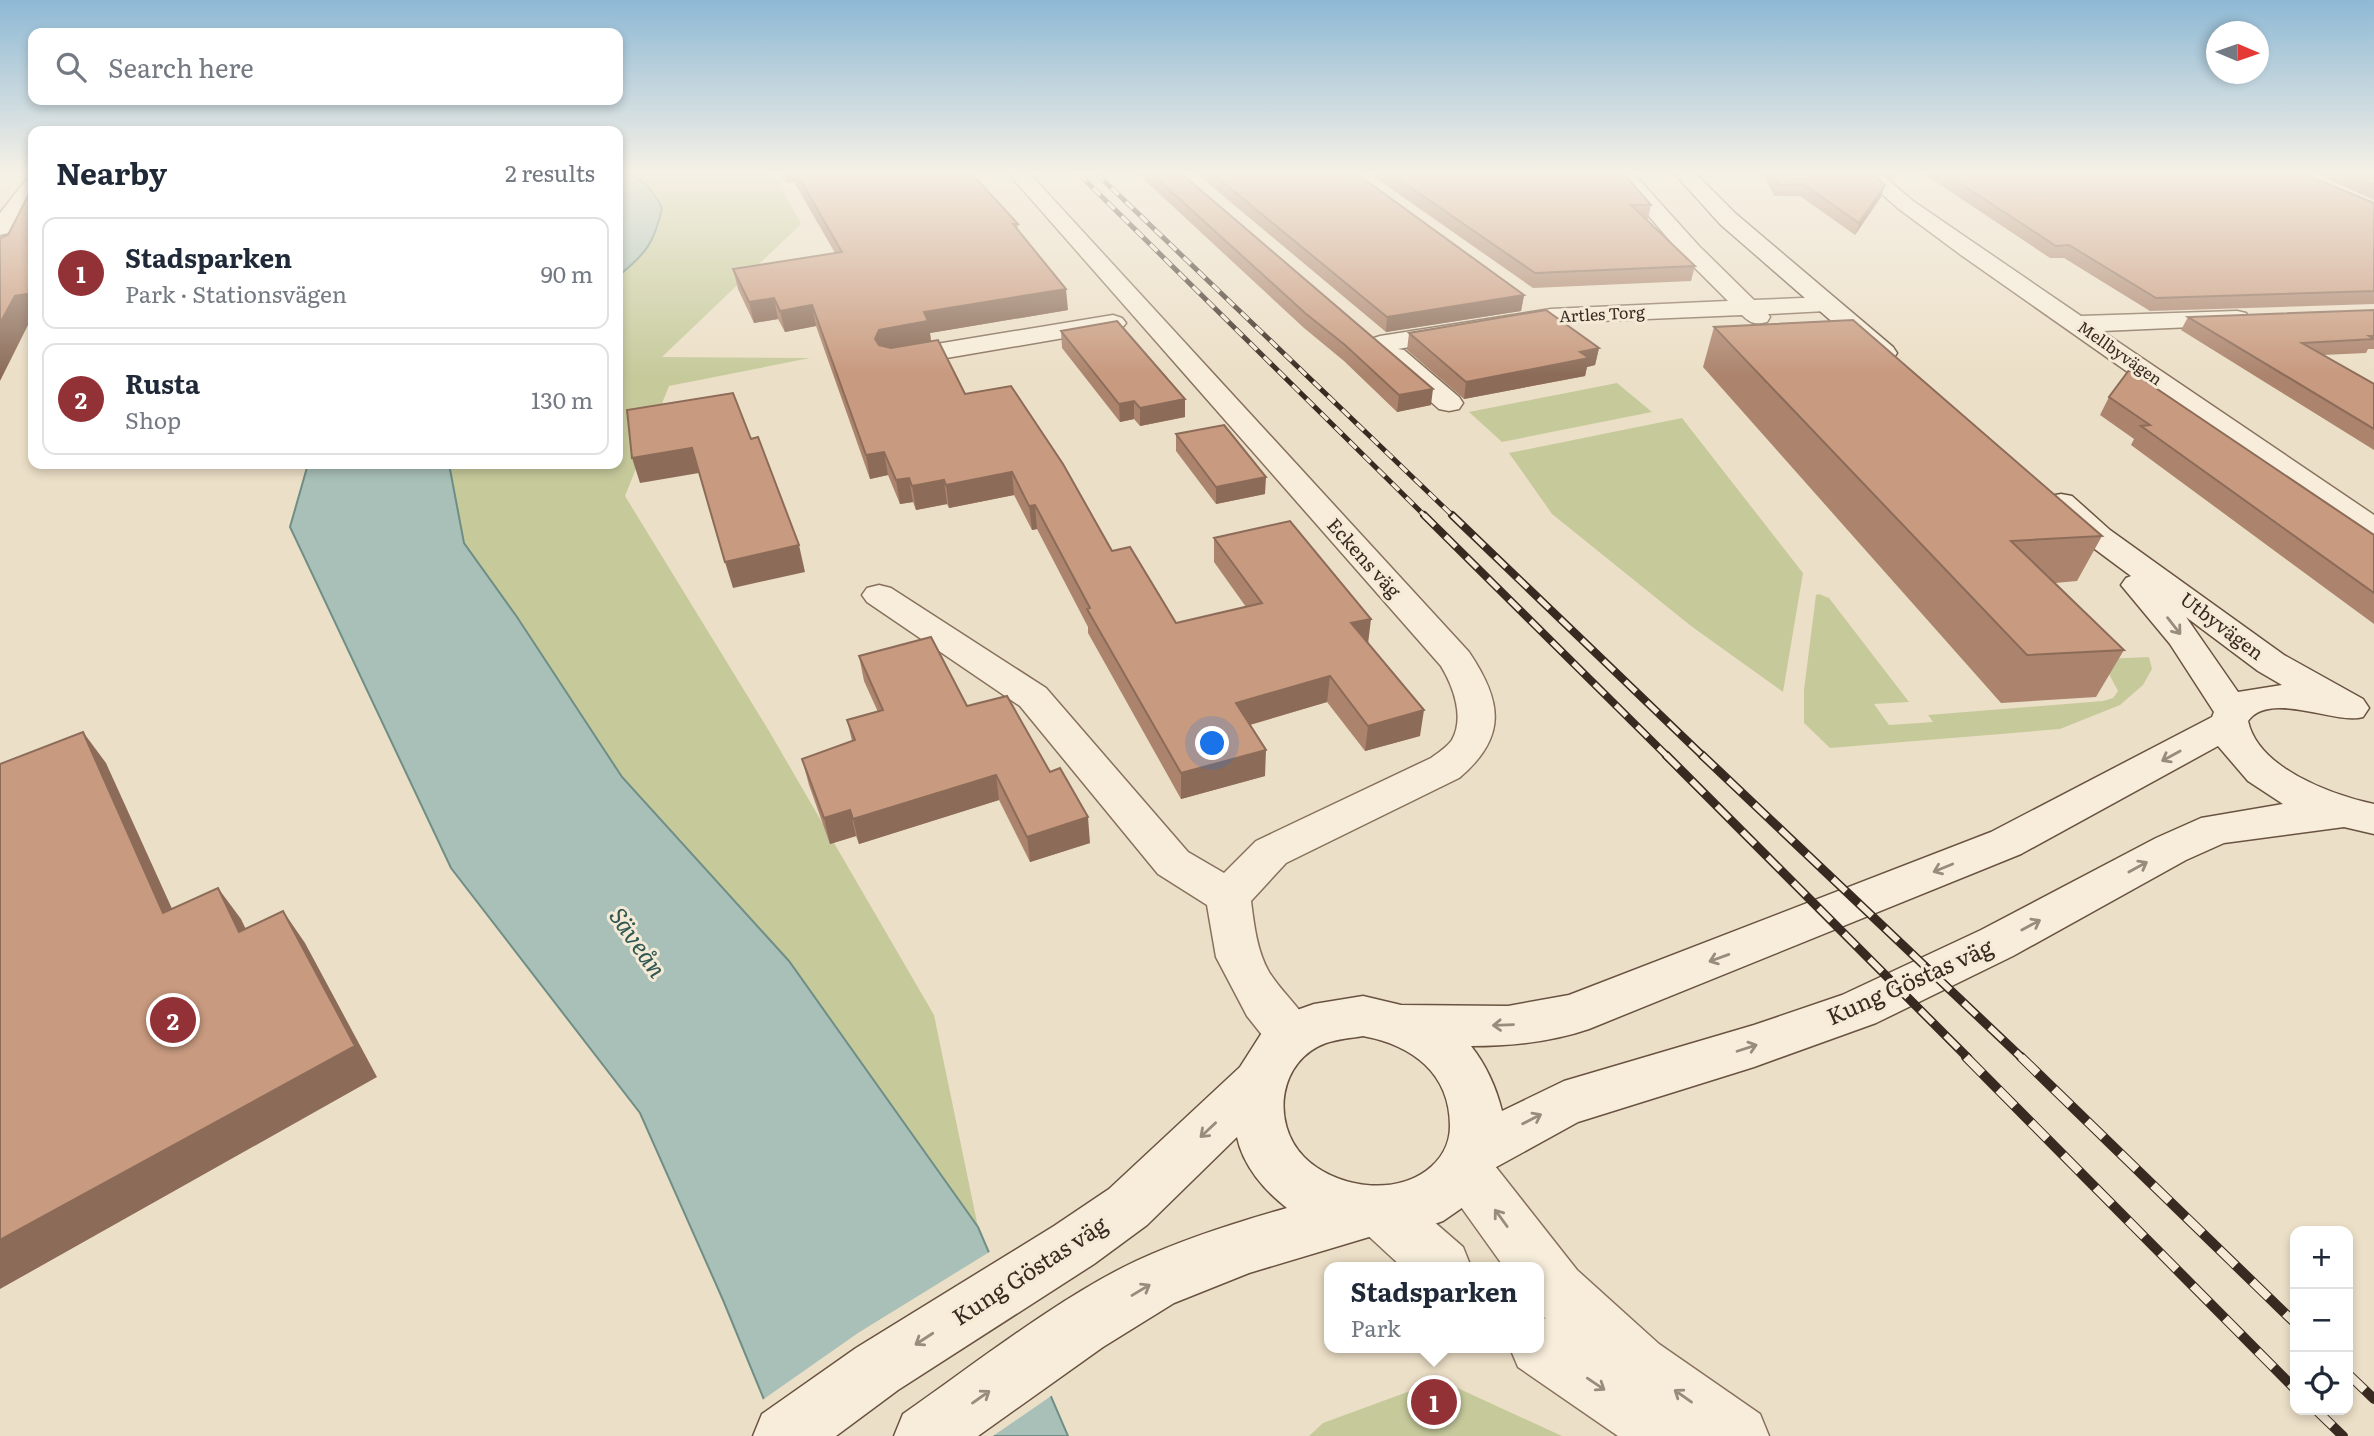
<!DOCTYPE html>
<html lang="en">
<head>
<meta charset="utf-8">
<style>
	body { margin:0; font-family:Literata,serif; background:#f6f6f7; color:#1f2937 }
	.controls { position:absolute; right:21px; bottom:21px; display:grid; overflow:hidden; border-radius:14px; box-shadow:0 4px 10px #0003 }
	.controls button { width:63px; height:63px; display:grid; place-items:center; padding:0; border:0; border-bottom:2px solid #e0e1e3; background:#fff; color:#1f2937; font:35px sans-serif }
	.compass { position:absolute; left:2206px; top:21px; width:63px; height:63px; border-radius:50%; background:#fff; box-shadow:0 4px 10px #0003; rotate:92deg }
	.you { position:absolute; left:1213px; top:744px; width:24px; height:24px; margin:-18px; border:5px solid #fff; border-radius:50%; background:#1a73e8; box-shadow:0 0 0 10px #1a73e833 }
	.badge { display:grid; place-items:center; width:46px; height:46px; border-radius:50%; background:#923136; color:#fff; font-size:23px; font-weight:700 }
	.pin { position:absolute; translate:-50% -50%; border:4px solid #fff; box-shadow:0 2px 7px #0006 }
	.popup { position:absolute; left:1324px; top:1262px; width:220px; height:91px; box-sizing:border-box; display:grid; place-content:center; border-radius:14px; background:#fff; filter:drop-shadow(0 2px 5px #0005); font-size:23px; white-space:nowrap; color:#747a83 }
	.popup b { font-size:26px; color:#1f2937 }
	.popup::after { content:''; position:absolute; left:50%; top:100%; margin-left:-14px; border:14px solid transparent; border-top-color:#fff }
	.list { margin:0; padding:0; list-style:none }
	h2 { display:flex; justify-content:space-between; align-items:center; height:91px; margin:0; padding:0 28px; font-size:30px }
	h2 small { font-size:23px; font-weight:400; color:#747a83 }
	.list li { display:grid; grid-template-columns:46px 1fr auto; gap:21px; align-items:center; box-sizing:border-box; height:112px; margin:0 14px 14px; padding:0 14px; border:2px solid #e0e1e3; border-radius:14px }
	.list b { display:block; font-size:26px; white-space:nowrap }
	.list p { margin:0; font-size:23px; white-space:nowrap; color:#747a83 }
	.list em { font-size:23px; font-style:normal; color:#747a83 }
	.icon { flex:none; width:38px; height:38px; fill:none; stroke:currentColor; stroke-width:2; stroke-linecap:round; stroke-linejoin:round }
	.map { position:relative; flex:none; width:2374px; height:1436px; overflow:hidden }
	.search { position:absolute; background:#fff; box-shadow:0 4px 10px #0003; left:28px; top:28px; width:595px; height:77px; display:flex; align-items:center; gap:18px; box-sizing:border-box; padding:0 24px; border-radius:14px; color:#747a83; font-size:26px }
	.panel { position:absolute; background:#fff; box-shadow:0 4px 10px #0003; left:28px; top:126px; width:595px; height:343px; border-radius:14px }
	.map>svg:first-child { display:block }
	.green { fill:#c6ca9b }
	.water { fill:#a8c0b8; stroke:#6f8e85; stroke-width:2 }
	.pier { fill:#ecdfc7 }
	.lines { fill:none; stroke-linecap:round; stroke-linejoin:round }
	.street-casing { stroke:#87715d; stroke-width:3 }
	.secondary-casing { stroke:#695340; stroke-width:3 }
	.street { fill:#f7edda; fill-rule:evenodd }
	.secondary { fill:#f7edda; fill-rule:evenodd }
	.rail-far3-casing { stroke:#382a20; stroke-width:5 }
	.rail-far2-casing { stroke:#382a20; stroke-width:8 }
	.rail-far1-casing { stroke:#382a20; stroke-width:9 }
	.rail-casing { stroke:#382a20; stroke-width:10 }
	.rail-far3 { stroke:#f4ead6; stroke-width:3.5; stroke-dasharray:10; stroke-linecap:butt }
	.rail-far2 { stroke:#f4ead6; stroke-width:5; stroke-dasharray:15; stroke-linecap:butt }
	.rail-far1 { stroke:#f4ead6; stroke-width:6; stroke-dasharray:18; stroke-linecap:butt }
	.rail { stroke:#f4ead6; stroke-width:8; stroke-dasharray:23; stroke-linecap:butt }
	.wall { fill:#ac846d }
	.shaded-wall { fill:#8c6c59 }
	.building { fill:#c89a7f; stroke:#8c6c59; stroke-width:2 }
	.oneway { stroke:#988c7d }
	.labels { text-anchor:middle; stroke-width:6; stroke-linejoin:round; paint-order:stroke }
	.far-street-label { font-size:16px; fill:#382a20; stroke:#f4ead6 }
	.street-label { font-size:19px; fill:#382a20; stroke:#f4ead6 }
	.near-street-label { font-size:23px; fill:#382a20; stroke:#f4ead6 }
	.near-water-label { font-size:24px; font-style:italic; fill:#305752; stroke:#f4ead6 }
</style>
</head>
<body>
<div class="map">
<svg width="2374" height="1436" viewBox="0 0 2374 1436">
	<rect width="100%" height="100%" fill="#ecdfc7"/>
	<!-- green -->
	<path class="green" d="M630,174H774L801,224L662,357L810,358L669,386L625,496L769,731L934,1015L978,1227L789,961L622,777L517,617L464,543L449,464H618V276C642,257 678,221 652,189C647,183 637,178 630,174Z
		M1617,383L1652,412L1502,442L1469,412Z
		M1682,418L1803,573L1783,692L1691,626L1552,514L1509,453Z
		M1819,594L1829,598L1909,702L1874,704L1889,725L1933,722L1928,715L2103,701L2113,698L2118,691L2101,659L2149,657L2152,669L2143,685L2120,705L2060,729L1830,748L1804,723V690L1816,595Z
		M1440,1380L1562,1436H1309L1323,1423Z"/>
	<!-- water -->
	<path class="water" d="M618,174C641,174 652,189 662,208C655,242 645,255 618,276Z
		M308,464H449L464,543L517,617L622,777L789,961L978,1227L1068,1436H779L723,1300L640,1113L451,868L290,527Z"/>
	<!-- pier -->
	<path class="pier" d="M991,1251L1054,1394L993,1436H775L761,1401L858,1333Z"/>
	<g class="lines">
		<!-- street casing -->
		<g class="street-casing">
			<path id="street" d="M1009,174H1030L1469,652C1502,701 1508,737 1459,778L1286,863L1251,901C1254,925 1257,951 1269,972C1283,994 1304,1011 1316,1035L1308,1050L1291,1056L1274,1050L1247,1016L1216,957L1207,905L1158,874L1020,706L867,602L862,595L867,588L879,585L891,588L1046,688L1188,852L1224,873L1256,841L1431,758C1438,753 1447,747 1452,740C1465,717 1453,686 1441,666Z
				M1613,174H1634L1699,246L1754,300L1826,297L1835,299L1838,304L1835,309L1826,311L1768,314L1770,317L1767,322C1755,325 1750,323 1742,315L1551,323L1398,349L1404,350L1459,397L1463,403L1459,409L1449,411L1439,409L1386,362L1382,356L1385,351L1371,349L1367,344L1371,339L1380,336L1551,309L1728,301L1683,256Z
				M1859,174H1881L1913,201L2081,316L2237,311L2246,313L2249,318L2246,323L2237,325L2102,331L2374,515V540L2363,537L1961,255L1899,209Z
				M33,178V198L8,233L0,235V213L26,180Z
				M1113,315L1122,318L1126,323L1122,328L894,367L885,365L881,359L885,353L894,351Z
				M1465,1144L1484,1152L1577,1270L1659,1344L1760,1414L1769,1436H1618L1518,1367L1510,1348H1539V1316L1546,1319L1539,1313V1267H1504L1446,1186L1438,1169L1446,1152Z
				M1382,1186L1402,1194L1463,1247L1471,1267H1402L1362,1230L1354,1212L1362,1194Z"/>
		</g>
		<!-- secondary casing -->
		<g class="secondary-casing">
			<path id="secondary" d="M1675,174H1696L1736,214L1893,347L1897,353L1893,359L1884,361L1875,359L1720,224Z
				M2061,494L2072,496L2110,530L2284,655L2363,699L2369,708L2363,717C2335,725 2270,690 2248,721C2258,768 2331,795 2374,804V834L2344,827L2224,843L2186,860L2013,956L1876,1023L1754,1067L1578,1122L1489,1171L1482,1187L1469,1203L1443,1221L1406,1234L1369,1237L1249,1273L1174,1303L1103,1347L978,1436H894L903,1414C975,1364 1058,1298 1136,1261C1184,1239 1237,1222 1287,1208C1265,1191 1243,1166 1237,1137L1147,1225L1094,1264L898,1390L836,1436H753L762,1414L856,1348L1054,1226L1109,1189L1240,1067L1263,1031L1297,1010L1314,1004L1363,996L1401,1005L1508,1006L1569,995L1991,832L2212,717L2214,712L2170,644L2121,585L2126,578L2131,576L2088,544L2045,503L2050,496ZM2186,617L2258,671L2282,685L2238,692ZM2218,746L2248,781L2283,804L2201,818L2156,838L1981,930L1842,995L1754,1025L1564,1081L1502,1111C1496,1087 1486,1065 1471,1046C1511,1046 1551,1042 1589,1029L2021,854ZM1363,1036C1412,1045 1450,1073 1450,1126C1450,1144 1441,1160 1426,1171C1391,1196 1334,1187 1304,1157C1270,1122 1279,1060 1326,1043C1338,1039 1351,1038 1363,1036Z"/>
		</g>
		<!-- street -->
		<use href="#street" class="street"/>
		<!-- secondary -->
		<use href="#secondary" class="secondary"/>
		<!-- rail-far3 casing -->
		<g class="rail-far3-casing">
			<path id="rail-far3" d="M1079,174L1426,517
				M1097,174L1454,517"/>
		</g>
		<!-- rail-far2 casing -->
		<g class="rail-far2-casing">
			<path id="rail-far2" d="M1424,515L1668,757
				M1452,515L1704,757"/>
		</g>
		<!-- rail-far1 casing -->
		<g class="rail-far1-casing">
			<path id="rail-far1" d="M1666,755L1968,1058
				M1702,755L2022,1058"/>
		</g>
		<!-- rail casing -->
		<g class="rail-casing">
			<path id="rail" d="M1966,1057L2295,1389
				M2021,1057L2295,1323
				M2348,1374L2374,1399
				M2316,1410L2343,1436"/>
		</g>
		<!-- rail-far3 -->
		<use href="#rail-far3" class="rail-far3"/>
		<!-- rail-far2 -->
		<use href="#rail-far2" class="rail-far2"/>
		<!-- rail-far1 -->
		<use href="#rail-far1" class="rail-far1"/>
		<!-- rail -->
		<use href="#rail" class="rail"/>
	</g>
	<!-- wall -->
	<path class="wall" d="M781,174H972L1018,224V230L1068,310L930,333L931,341L965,394L1112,551L1176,623L1246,607L1214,562V538L1368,644L1420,736L1365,751L1327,702L1250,725L1265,776L1181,799L1088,633V627L1037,529L1032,530L1014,495L949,508L947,504L916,510L913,502L900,504L888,475L870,479L816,326L785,332L778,319L754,323L738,289L733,269L835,253L794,182L787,183Z
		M1138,174H1182L1431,405L1397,412L1344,361L1304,328Z
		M1197,174H1357L1524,295L1521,311L1386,332Z
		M1370,174H1624L1651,205L1648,219H1645L1695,266L1691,281L1533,288Z
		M1763,174H1872L1885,185L1881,197L1855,235L1800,196H1774Z
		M1884,174H1898L1893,181Z
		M1924,174H2305L2374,203V304L2150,311L2064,258H2050Z
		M2317,174H2374V200Z
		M2374,310V349H2368L2366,353L2323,355L2374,384V450L2181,330L2188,317Z
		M1714,327L2102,536L2077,581L2055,583L2124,650L2096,697L2001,703L1703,367Z
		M1061,331L1185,399V417L1140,426L1134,419L1120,422L1062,348Z
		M1409,333L1599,348L1595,365L1587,367L1585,376L1464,399L1407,350Z
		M2109,397L2374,535V624L2131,445L2134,439L2100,415Z
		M1176,434L1265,494L1216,504L1176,451Z
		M859,656L967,706L1090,843L1030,862L999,800L859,844L856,836L830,844L809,785L802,759L852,741L847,720L878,712L864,681Z"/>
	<!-- shaded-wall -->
	<path class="shaded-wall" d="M785,174H793L794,182L787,183Z
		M1885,185L1881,197L1855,235L1859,223Z
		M1066,289L1068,310L930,333L931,342L883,352L875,339L879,330L924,312Z
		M33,293V320L30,321L0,381V323L15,296Z
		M1524,295L1521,311L1386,332L1387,317Z
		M774,298L778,319L754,323L749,302Z
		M812,305L816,326L785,332L780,311Z
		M1599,348L1595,365L1587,367L1585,376L1464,399L1466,382L1580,352Z
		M1433,389L1431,405L1397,412L1399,395Z
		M1185,399V417L1140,426V408Z
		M1134,401V419L1120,422L1119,404Z
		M692,448L699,473L640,483L632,458Z
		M884,452L888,475L870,479L866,455Z
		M1012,472L1014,495L949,508L946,485Z
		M1266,477L1265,494L1216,504V487Z
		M909,478L913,502L900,504L896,480Z
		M944,480L947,504L916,510L912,486Z
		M1035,505L1037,529L1032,530L1029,506Z
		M799,545L805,572L733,588L725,562Z
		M1371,619L1368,644L1351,623Z
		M1330,676L1327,702L1235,729L1236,703Z
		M1424,710L1420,736L1365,751L1368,726Z
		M83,732L106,763L188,944L163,913Z
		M1266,750L1265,776L1181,799V773Z
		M996,775L999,800L859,844L853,819Z
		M850,810L856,836L830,844L824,818Z
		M1088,817L1090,843L1030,862L1027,837Z
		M218,888L241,919L262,963L239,932Z
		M283,911L305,943L377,1077L0,1289V1240Z"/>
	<!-- building -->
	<path class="building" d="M797,174H972L1018,224H1013L1066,289L924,312L928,321L879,330L875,339L879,345L891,348L938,340L965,394L1011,386L1063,464L1112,551L1130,547L1176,623L1262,603L1214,538L1290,521L1371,619L1351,623L1424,710L1368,726L1330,676L1236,703L1266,750L1181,773L1087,609L1090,608L1035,505L1029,506L1012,472L946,485L944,480L912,486L909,478L896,480L884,452L866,455L812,305L780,311L774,298L749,302L733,269L842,252Z
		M1152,174H1182L1433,389L1399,395L1345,345L1305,313Z
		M1213,174H1357L1524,295L1387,317Z
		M1391,174H1624L1651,205H1631L1695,266L1535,273Z
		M1772,174H1872L1885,185L1859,223L1803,184L1778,185Z
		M1946,174H2304L2374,203V291L2156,298L2069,245L2056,246Z
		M2348,174H2374V185Z
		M33,186V293L15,296L0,323V238L8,235Z
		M1546,310L1599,348L1580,352L1589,358L1466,382L1409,333Z
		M2374,310V336H2369L2374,339L2302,343L2374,384V429L2188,317Z
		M1853,320L2102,536L2011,541L2124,650L2027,655L1714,327Z
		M1117,321L1185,399L1140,408L1134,401L1119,404L1061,331Z
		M2129,370L2374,535V593L2141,426L2150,425L2109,397Z
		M733,393L751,439L758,437L799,545L725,562L692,448L632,458L627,410Z
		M1224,425L1266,477L1216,487L1176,434Z
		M931,637L967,706L1007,696L1050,772L1060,768L1088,817L1027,837L996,775L853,819L850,810L824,818L802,759L855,740L847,720L883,710L859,656Z
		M83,732L163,913L218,888L239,932L283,911L355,1046L0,1240V764Z"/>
	<!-- one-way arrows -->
	<defs><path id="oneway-shaft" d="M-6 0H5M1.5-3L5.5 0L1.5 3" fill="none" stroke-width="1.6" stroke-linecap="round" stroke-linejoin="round" transform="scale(1.75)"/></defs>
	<g class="oneway">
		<use href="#oneway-shaft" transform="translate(2174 626) rotate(52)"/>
		<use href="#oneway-shaft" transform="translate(2171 756) rotate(151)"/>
		<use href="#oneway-shaft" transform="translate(2138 867) rotate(-29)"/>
		<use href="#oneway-shaft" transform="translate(1943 868) rotate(158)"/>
		<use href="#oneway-shaft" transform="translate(2031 925) rotate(-28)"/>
		<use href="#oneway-shaft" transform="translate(1719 958) rotate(160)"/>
		<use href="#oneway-shaft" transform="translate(1503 1025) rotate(178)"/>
		<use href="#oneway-shaft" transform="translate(1747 1048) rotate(-18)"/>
		<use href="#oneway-shaft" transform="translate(1532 1119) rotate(-27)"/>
		<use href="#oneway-shaft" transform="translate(1208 1130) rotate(137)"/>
		<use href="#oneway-shaft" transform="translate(1501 1218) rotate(-126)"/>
		<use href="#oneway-shaft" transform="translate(1141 1290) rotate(-31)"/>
		<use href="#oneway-shaft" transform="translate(924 1339) rotate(147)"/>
		<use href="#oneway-shaft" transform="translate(1596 1384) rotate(34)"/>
		<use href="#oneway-shaft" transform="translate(1683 1396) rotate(-145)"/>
		<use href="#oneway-shaft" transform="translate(981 1397) rotate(-35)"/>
	</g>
	<!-- sky -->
	<linearGradient id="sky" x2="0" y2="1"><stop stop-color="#8eb9d5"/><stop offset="0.46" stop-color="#f6f1e6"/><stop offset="1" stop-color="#f6f1e6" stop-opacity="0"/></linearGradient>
	<rect width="2374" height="375" fill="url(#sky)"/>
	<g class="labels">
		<!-- far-street labels -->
		<g class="far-street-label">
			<text transform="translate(1602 314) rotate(-3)" y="6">Artles Torg</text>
			<text transform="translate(2120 353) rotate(35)" y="6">Mellbyvägen</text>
		</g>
		<!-- street labels -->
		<g class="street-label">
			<text transform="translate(1364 558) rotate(48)" y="7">Eckens väg</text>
			<text transform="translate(2222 626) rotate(37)" y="7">Utbyvägen</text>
		</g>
		<!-- near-street labels -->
		<g class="near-street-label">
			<text transform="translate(1910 982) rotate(-24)" y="8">Kung Göstas väg</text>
			<text transform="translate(1030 1271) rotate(-33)" y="8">Kung Göstas väg</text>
		</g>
		<!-- near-water labels -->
		<g class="near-water-label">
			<text transform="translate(637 943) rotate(55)" y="8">Säveån</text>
		</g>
	</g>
</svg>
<div class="controls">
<button>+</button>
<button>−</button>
<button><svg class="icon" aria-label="locate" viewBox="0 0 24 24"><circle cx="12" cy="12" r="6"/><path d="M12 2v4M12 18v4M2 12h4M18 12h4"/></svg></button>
</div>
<svg class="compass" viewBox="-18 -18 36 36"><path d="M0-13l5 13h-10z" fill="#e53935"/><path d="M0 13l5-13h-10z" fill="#747a83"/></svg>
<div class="you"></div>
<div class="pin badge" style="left:1434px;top:1402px">1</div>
<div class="popup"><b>Stadsparken</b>Park</div>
<div class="pin badge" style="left:173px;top:1020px">2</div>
<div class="search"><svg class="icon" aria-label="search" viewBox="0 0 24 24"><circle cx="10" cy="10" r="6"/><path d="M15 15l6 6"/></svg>Search here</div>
<section class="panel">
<h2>Nearby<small>2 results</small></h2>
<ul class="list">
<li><span class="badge">1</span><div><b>Stadsparken</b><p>Park · Stationsvägen</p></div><em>90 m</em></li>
<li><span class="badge">2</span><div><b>Rusta</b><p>Shop</p></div><em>130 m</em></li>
</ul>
</section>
</div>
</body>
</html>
